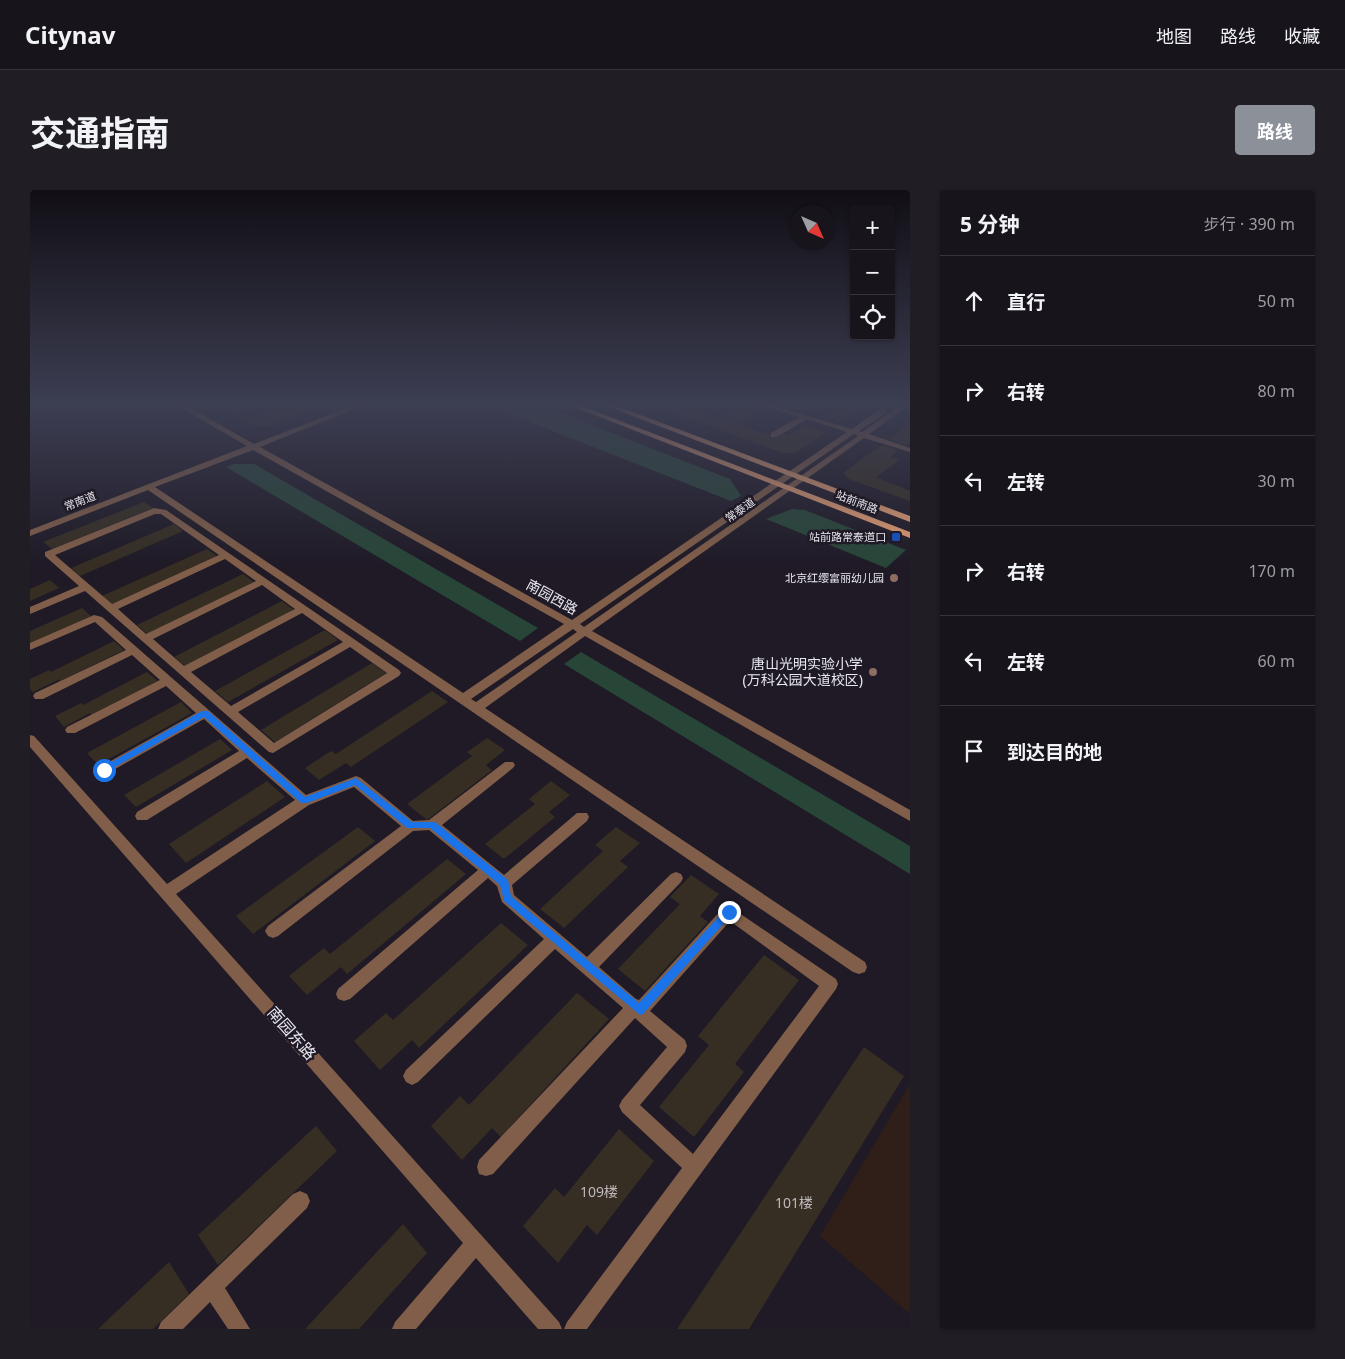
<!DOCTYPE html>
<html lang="zh">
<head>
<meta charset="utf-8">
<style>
	body { margin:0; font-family:"Noto Sans","Noto Sans SC",sans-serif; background:#201d25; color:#f1f3f6 }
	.controls { position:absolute; right:15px; top:15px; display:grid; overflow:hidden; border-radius:5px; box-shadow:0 1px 4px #0004 }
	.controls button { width:45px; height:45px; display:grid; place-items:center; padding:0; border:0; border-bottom:1px solid #36333b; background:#17141c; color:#f1f3f6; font:25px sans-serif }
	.compass { position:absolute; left:760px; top:15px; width:45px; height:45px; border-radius:50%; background:#17141c; box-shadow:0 1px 4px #0004; rotate:135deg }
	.stop { position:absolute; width:15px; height:15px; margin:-11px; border:4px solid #1a73e8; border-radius:50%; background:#fff }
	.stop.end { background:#1a73e8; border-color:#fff; box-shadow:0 1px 5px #0008 }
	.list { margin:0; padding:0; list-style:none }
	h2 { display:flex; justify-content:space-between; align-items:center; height:65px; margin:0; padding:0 20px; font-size:21px }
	h2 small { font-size:16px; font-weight:400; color:#9e9ea3 }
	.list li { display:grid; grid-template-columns:32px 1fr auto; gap:15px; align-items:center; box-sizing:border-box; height:90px; padding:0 20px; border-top:1px solid #36333b }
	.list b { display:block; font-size:19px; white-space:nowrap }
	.list em { font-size:16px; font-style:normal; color:#9e9ea3 }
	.icon { flex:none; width:28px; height:28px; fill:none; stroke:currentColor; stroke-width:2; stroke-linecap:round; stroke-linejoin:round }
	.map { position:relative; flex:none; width:880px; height:1139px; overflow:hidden; border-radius:5px }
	header { display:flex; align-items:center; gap:30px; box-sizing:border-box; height:70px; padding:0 25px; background:#17141c; border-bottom:1px solid #36333b }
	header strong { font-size:24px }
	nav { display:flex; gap:28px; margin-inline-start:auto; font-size:18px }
	.intro { display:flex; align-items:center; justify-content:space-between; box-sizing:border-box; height:120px; padding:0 30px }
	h1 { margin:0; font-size:35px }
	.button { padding:12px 22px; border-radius:5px; background:#8c9099; color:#fff; font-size:18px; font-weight:700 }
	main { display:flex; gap:30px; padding:0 30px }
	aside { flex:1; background:#17141c; border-radius:5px; box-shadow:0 1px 4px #0004 }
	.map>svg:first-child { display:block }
	.commercial { fill:#301f18 }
	.green { fill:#284638 }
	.building { fill:#362e23 }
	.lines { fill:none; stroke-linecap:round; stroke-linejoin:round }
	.minor { fill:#815e49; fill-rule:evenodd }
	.major { fill:#e7a073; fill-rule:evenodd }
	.route { fill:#1a73e8 }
	.transit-dot { fill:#1a4fb4; stroke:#1f1a26; stroke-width:2 }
	.education-dot { fill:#8d6e63; stroke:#1f1a26; stroke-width:2 }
	.labels { text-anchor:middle; stroke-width:5; stroke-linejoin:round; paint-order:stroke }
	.far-street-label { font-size:11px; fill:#eae7ef; stroke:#1f1a26 }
	.far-poi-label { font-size:11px; fill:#eae7ef; stroke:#1f1a26; text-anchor:end }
	.street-label { font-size:14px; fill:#eae7ef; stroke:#1f1a26 }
	.poi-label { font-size:14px; fill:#eae7ef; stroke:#1f1a26; text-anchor:end }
	.near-number-label { font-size:14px; fill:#bdb9bc }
	.near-street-label { font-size:16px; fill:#eae7ef; stroke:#1f1a26 }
</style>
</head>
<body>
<header>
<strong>Citynav</strong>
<nav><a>地图</a><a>路线</a><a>收藏</a></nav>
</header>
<div class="intro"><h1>交通指南</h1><a class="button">路线</a></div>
<main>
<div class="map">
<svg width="880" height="1139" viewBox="0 0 880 1139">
	<rect width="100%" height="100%" fill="#1f1a26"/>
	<!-- commercial -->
	<path class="commercial" d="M880,894V1124L790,1046Z"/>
	<!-- green -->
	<path class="green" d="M456,215H510L700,289L711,306L701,311Z
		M203,274H224L508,438L490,451L196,277Z
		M762,319L775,320L876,360L856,378L736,329Z
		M551,462L880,656V684L534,474Z"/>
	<!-- building -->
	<path class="building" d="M189,215H209L219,221L207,225Z
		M252,215H294L237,237L226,236L214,230Z
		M622,215H654L688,228L710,215H726L734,218L707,234L747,248L753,244L759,246L775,235L796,242L765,263H753Z
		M762,215H788L773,222L759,217Z
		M812,215H835L810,232L794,226Z
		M880,234V252L876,255L859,249Z
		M851,255L868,260L860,267L869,270L846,287L880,301V311L819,289L813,283Z
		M114,312L123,318L22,359L13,352Z
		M144,334L153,341L50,386L41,378Z
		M177,359L187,366L82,414L72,406Z
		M213,384L224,392L117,444L107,435Z
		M20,390L29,398L0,411V399Z
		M252,411L264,420L156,477L144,467Z
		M52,418L61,426L0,454V441Z
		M295,440L308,450L198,512L185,501Z
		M84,451L94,460L30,491L28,490L3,502L0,499V489L19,480L21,482Z
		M342,473L356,483L245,552L231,540Z
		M117,482L128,491L62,526L60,523L34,537L25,526L51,513L53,515Z
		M402,501L418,512L321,577L316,573L289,590L275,578L301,561L306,564Z
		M151,512L162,523L68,575L57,563Z
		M457,548L475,560L456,575L462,580L397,630L377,614L442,566L437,562Z
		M190,549L202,560L106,617L94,605Z
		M237,591L255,607L156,673L139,654Z
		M521,591L540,605L519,622L525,627L474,669L455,654L505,614L499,609Z
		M328,637L345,651L223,744L206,726Z
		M586,637L610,653L590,671L598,677L534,738L510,719L573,661L565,655Z
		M417,669L436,684L317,784L311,777L277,805L259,786L294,758L300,764Z
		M661,685L689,704L670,726L678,732L615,801L588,779L650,714L640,707Z
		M471,733L498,755L389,858L382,850L350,880L324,851L356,823L363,830Z
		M734,765L769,790L705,874L714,882L664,947L629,917L679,855L668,846Z
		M547,803L579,829L471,947L462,938L432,970L401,936L430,906L439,915Z
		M834,857L874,886L719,1139H647Z
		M286,936L307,961L188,1075L168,1045Z
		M589,939L624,971L567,1045L557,1035L528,1073L493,1036L525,998L534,1007Z
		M373,1034L397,1063L329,1139H275Z
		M139,1072L159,1104L123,1139H68Z"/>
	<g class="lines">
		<!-- minor -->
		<path class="minor" d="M146,215H155L224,254L324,215H334L230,257L542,430L817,242L777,229L747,247H741V243L769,227L727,215H740L822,239L850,219H856V223L829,241L832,242L871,215H879L839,244L880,258V262L834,248L562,441L880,620V631L555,446L455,518L835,772L837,777L835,782L829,784L823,782L118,300L0,346V340L217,256ZM824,244L828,246L554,437L550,434ZM223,260L534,434L433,503L125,297ZM543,439L547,442L446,512L441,509Z
			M124,318L136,320L369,480L371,483L369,486L243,563L239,562L55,401L0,424V417L49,396L15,366V362ZM125,324H131L189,365L82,414L25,365ZM195,369L226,391L116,444L88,419ZM232,395L265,419L154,476L123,449ZM272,423L313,452L201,516L161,482ZM320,457L357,483L244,553L208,522Z
			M64,425L72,427L276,605L326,586L331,588L383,631L399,630L475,572H483L485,575L483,578L412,635L474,685L547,623H557L559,627L557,631L482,695L484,705L557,767L641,684L646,682L651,684L653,688L651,692L569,777L606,809L609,810L694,717L699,716L806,789L808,794L806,799L557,1139H534L537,1132L652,978L592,922L589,916L592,910L637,857L605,828L463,984L456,986L449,984L447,977L449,970L593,818L525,759L388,892L382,895L376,892L373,886L376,880L514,749L472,712L467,696L458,688L320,809L314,811L308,809L306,804L308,799L448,680L399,640L383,641L248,746L243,748L238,746L235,741L238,736L371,636L324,597L279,615L146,704L529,1132L532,1139H508L446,1068L386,1139H362L365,1132L433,1053L0,557V545L4,546L137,694L265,610L217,568L117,630H107L105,626L107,622L209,561L174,529L78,583H70L68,580L70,577L166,523L136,496L45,543H37L35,540L37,537L130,490L102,465L13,509H5L3,506L5,503L96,460L65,432L0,460V453ZM700,731L789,796L663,964L610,915L655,862L657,856L655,850L620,821Z
			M270,1001L277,1004L280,1011L277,1018L195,1098L220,1139H198L180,1112L153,1139H128L131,1132L263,1004Z"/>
		<!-- major -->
		<path class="major" d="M539,215H549L880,342V348Z
			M574,215H584L880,326V332Z"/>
	</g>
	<!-- sky -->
	<linearGradient id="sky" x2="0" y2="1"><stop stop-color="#110e15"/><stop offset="0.57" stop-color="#3c3e52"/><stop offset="1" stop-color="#3c3e52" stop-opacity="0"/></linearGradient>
	<rect width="880" height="375" fill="url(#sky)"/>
	<!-- route -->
	<path class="route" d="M172,521H178L275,607L326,588L382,632H405L478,690L481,706L609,813L695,720L699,718L704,722L613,824L610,825L474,711L470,695L400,638H377L325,595L277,613H271L174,527L76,582H71V578Z"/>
	<!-- markers -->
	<rect class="transit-dot" x="861" y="342" width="10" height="10" rx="2.5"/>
	<g class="education-dot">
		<circle cx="864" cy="388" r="5"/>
		<circle cx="843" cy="482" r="5"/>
	</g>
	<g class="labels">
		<!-- far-street labels -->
		<g class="far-street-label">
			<text transform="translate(50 311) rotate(-21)" y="4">常南道</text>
			<text transform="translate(827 312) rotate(21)" y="4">站前南路</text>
			<text transform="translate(710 320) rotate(-35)" y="4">常泰道</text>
		</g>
		<!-- far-poi labels -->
		<g class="far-poi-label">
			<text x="856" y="351">站前路常泰道口</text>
			<text x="854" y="392">北京红缨富丽幼儿园</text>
		</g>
		<!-- street labels -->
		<g class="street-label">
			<text transform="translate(522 407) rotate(29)" y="5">南园西路</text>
		</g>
		<!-- poi labels -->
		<g class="poi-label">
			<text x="833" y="479">唐山光明实验小学<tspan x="833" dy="16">(万科公园大道校区)</tspan></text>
		</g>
		<!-- near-number labels -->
		<g class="near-number-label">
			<text x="569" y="1007">109楼</text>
			<text x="764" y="1018">101楼</text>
		</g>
		<!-- near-street labels -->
		<g class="near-street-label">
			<text transform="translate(262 843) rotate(49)" y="6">南园东路</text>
		</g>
	</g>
</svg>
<div class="controls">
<button>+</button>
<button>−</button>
<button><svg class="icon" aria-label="locate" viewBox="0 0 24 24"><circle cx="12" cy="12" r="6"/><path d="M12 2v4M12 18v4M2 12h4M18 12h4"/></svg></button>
</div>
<svg class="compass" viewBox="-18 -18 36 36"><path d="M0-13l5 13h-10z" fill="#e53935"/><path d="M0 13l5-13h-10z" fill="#9e9ea3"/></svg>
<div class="stop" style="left:74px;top:580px"></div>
<div class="stop end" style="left:699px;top:722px"></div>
</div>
<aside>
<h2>5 分钟<small>步行 · 390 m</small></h2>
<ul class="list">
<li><svg class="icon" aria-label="ahead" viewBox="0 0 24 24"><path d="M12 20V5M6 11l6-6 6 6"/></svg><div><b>直行</b></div><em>50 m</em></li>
<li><svg class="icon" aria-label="right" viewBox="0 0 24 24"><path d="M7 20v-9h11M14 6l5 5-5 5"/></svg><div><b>右转</b></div><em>80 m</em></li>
<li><svg class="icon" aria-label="left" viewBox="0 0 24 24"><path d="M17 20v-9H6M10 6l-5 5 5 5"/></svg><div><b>左转</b></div><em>30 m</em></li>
<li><svg class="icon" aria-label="right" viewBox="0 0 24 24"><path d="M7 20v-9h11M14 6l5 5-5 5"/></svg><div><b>右转</b></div><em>170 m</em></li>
<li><svg class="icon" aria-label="left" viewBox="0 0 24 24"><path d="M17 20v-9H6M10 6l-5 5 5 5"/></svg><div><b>左转</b></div><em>60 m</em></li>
<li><svg class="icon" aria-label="arrive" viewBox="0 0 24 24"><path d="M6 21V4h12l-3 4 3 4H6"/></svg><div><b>到达目的地</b></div></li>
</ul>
</aside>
</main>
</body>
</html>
